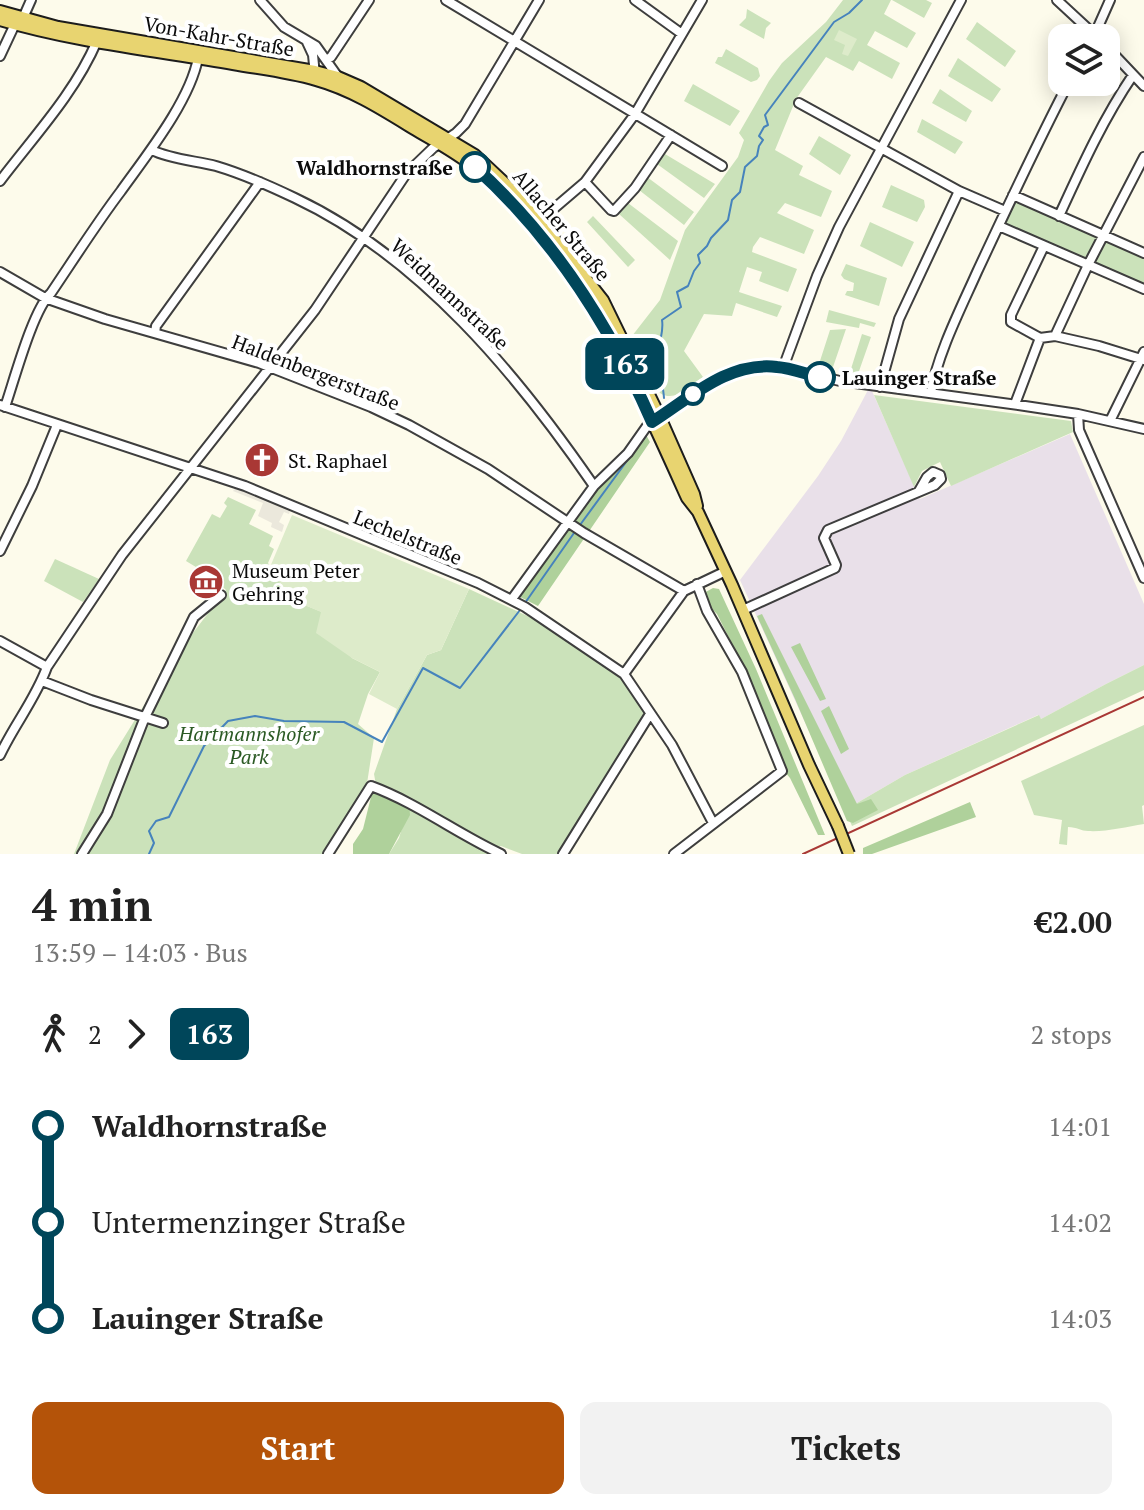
<!DOCTYPE html>
<html lang="en">
<head>
<meta charset="utf-8">
<style>
  body { margin:0; font-family:"PT Serif",serif; background:#f2f2f2; color:#222; height:100vh; display:flex; flex-direction:column; font-size:30px; white-space:nowrap }
  * { box-sizing:border-box; margin:0 }
  p { font-size:26px; color:#767676 }
  .icon { flex:none; width:44px; height:44px; fill:none; stroke:currentColor; stroke-width:2; stroke-linecap:round; stroke-linejoin:round }
  .map { position:relative; height:854px; overflow:hidden }
  .sheet { display:flex; flex-direction:column; background:#fff; flex:1 }
  .sheet>* { flex:none }
  .badge { padding:0 16px; border-radius:12px; font-size:28px; line-height:52px }
  .buttons { position:absolute; left:1048px; top:24px; display:grid; gap:16px }
  .buttons a { display:grid; place-items:center; width:72px; height:72px; border-radius:16px; background:#fff; box-shadow:0 4px 20px #0003; font-size:40px }
  .map>.badge { position:absolute; translate:-50% -50%; box-shadow:0 0 0 4px #fff }
  .legs { display:flex; align-items:center; gap:12px; height:88px; padding:0 32px; font-size:26px }
  .legs p { margin-inline-start:auto }
  .head { display:flex; align-items:center; justify-content:space-between; height:136px; padding:0 32px }
  h1 { font-size:44px; font-weight:700; line-height:60px }
  .action { display:flex; gap:16px; margin-top:auto; padding:16px 32px }
  .action a { flex:1; height:92px; border-radius:16px; background:#b45309; color:#fff; font-size:32px; font-weight:700; line-height:92px; text-align:center }
  .action a+a { background:#f2f2f2; color:#222 }
  ul { padding:0 32px; list-style:none }
  li { display:flex; align-items:center; gap:28px; height:96px; font-size:30px }
  li i { display:grid; place-items:center; width:12px; height:100%; margin:0 10px; background:currentColor }
  li i::after { content:''; width:20px; height:20px; margin:-10px; border:6px solid; border-radius:50%; background:#fff }
  li p { margin-inline-start:auto }
  li:first-child i { background:linear-gradient(#0000 50%,currentColor 0) }
  li:last-child i { background:linear-gradient(currentColor 50%,#0000 0) }
  .map>svg:first-child { display:block }
  .industrial { fill:#e9e0e9 }
  .green { fill:#cbe2ba }
  .forest { fill:#afd19b }
  .pitch { fill:#ddebca }
  .plaza { fill:#ebe8dc }
  .lines { fill:none; stroke-linecap:round; stroke-linejoin:round }
  .stream { stroke:#4683bc; stroke-width:2 }
  .minor-casing { stroke:#3e3e3e; stroke-width:12 }
  .major-casing { stroke:#1c1c1c; stroke-width:14 }
  .minor { stroke:#fff; stroke-width:8 }
  .major { stroke:#e8d470; stroke-width:10 }
  .rail { stroke:#a93835; stroke-width:2 }
  .major-bridge-casing { stroke:#1c1c1c; stroke-width:14; stroke-linecap:butt }
  .major-bridge { stroke:#e8d470; stroke-width:10 }
  .line-1-casing { stroke:#fff; stroke-width:18 }
  .line-1 { stroke:#00465a; stroke-width:12 }
  .stop-1-dot { fill:#fff; stroke:#00465a; stroke-width:4 }
  .labels { text-anchor:middle; dominant-baseline:central; stroke-width:8; stroke-linejoin:round; paint-order:stroke }
  .street-label { font-size:20px; fill:#0b0b0b; stroke:#fff }
  .stop-label { font-size:20px; font-weight:bold; fill:#0b0b0b; stroke:#fff; text-anchor:end }
  .poi-label { font-size:20px; fill:#0b0b0b; stroke:#fff; text-anchor:start }
  .park-label { font-size:20px; font-style:italic; fill:#2b5a24; stroke:#fff }
</style>
</head>
<body>
<div class="map">
<svg width="1144" height="854" viewBox="0 0 1144 854">
  <rect width="100%" height="100%" fill="#fdfbeb"/>
  <path class="industrial" d="M 868,390 L 872,391 L 920,499 L 1070,434 L 1144,604 L 1144,665 L 1106,684 L 1041,719 L 1038,715 L 905,775 L 845,810 L 740,580 L 818,476 L 841,441 Z"/>
  <path class="green" d="M 843,0 L 891,0 L 884,14 L 916,33 L 907,48 L 875,31 L 867,45 L 900,63 L 892,79 L 859,61 L 853,71 L 826,57 L 796,99 L 775,150 L 803,166 L 799,175 L 832,191 L 821,217 L 785,203 L 777,213 L 814,230 L 804,254 L 760,237 L 753,247 L 752,252 L 797,269 L 788,292 L 759,281 L 762,272 L 747,267 L 739,292 L 782,306 L 777,317 L 736,303 L 732,316 L 704,314 L 684,351 L 703,377 C 690,386 675,403 660,393 L 632,336 L 660,300 L 685,230 L 738,157 L 744,140 L 739,133 L 769,81 L 782,63 L 826,22 Z
    M 892,0 L 926,0 L 932,3 L 924,18 Z
    M 747,9 L 771,23 L 766,28 L 764,39 L 739,25 L 746,18 Z
    M 977,22 L 1016,51 L 1005,67 L 966,39 Z
    M 726,49 L 758,68 L 760,76 L 757,80 L 751,82 L 715,63 L 718,57 L 722,57 Z
    M 958,58 L 1001,89 L 992,102 L 948,76 Z
    M 693,84 L 740,111 L 730,126 L 684,101 Z
    M 940,89 L 972,111 L 966,122 L 932,103 Z
    M 922,119 L 963,142 L 955,154 L 917,132 Z
    M 819,136 L 851,155 L 840,175 L 809,154 Z
    M 665,154 L 715,184 L 704,198 L 657,164 Z
    M 647,177 L 694,212 L 684,225 L 639,190 Z
    M 891,185 L 924,200 L 925,207 L 917,222 L 882,207 Z
    M 1014,197 L 1144,255 L 1144,286 L 1001,225 Z
    M 628,203 L 678,241 L 670,260 L 619,214 Z
    M 593,216 L 635,260 L 628,267 L 587,222 Z
    M 870,222 L 914,242 L 902,267 L 860,246 Z
    M 846,264 L 887,278 L 879,306 L 845,295 L 847,291 L 853,291 L 854,283 L 844,279 L 841,275 Z
    M 829,310 L 876,323 L 874,327 L 860,323 L 859,328 L 826,322 Z
    M 846,329 L 833,367 L 819,364 L 830,330 Z
    M 862,334 L 871,337 L 858,374 L 850,372 Z
    M 874,395 L 1071,421 L 1073,432 L 951,486 L 940,462 L 922,471 L 914,487 Z
    M 228,497 L 256,510 L 249,524 L 273,536 L 269,546 L 274,549 L 268,563 L 290,599 L 322,612 L 352,658 L 380,672 L 368,694 L 358,724 L 374,738 L 366,790 L 325,854 L 74,854 L 110,760 L 172,660 L 226,590 L 214,578 L 186,561 L 212,514 L 220,518 L 227,506 L 224,503 Z
    M 55,559 L 99,579 L 83,602 L 44,581 Z
    M 469,589 L 534,619 L 625,680 L 646,715 L 560,854 L 522,854 L 501,846 L 496,848 L 376,785 L 374,774 L 397,709 L 427,655 L 441,650 Z
    M 1144,665 L 1144,690 L 852,826 L 845,810 L 905,775 L 1039,715 L 1041,719 L 1106,684 Z
    M 1144,725 L 1144,805 L 1142,806 L 1144,824 C 1126,827 1106,832 1088,831 C 1081,831 1077,827 1068,827 L 1067,845 L 1059,844 L 1062,820 L 1034,815 L 1021,781 Z
    M 409,805 L 493,854 L 389,854 L 399,838 Z"/>
  <path class="forest" d="M 645,433 L 650,442 L 538,606 L 518,596 L 595,487 Z
    M 713,588 L 719,589 L 756,669 L 825,835 L 818,835 L 790,778 L 784,771 L 743,666 L 717,614 L 708,605 L 702,594 Z
    M 762,614 L 857,804 L 871,799 L 878,810 L 853,823 L 847,821 L 795,699 L 757,616 Z
    M 800,643 L 826,699 L 820,701 L 791,647 Z
    M 829,706 L 849,749 L 841,754 L 821,711 Z
    M 372,793 L 388,795 L 409,805 L 410,815 L 389,854 L 353,854 L 353,844 L 363,829 Z
    M 970,802 L 976,817 L 872,854 L 863,854 L 863,848 Z"/>
  <path class="pitch" d="M 839,30 L 857,39 L 848,56 L 842,54 L 845,45 L 834,40 Z
    M 292,515 L 469,589 L 441,650 L 427,655 L 397,709 L 369,694 L 380,672 L 352,658 L 316,633 L 321,612 L 290,599 L 270,567 Z"/>
  <path class="plaza" d="M 238,485 L 291,508 L 289,514 L 284,512 L 279,522 L 284,525 L 282,532 L 271,527 L 272,523 L 258,516 L 263,503 L 233,491 Z"/>
  <g class="lines">
    <path class="stream" d="M 664,398 C 663,383 658,367 659,352 C 659,340 664,332 662,320 L 681,307 L 677,292 L 688,286 L 694,271 L 700,263 L 698,255 L 707,246 L 711,238 L 728,220 L 732,200 L 740,192 L 745,167 L 757,156 L 759,146 L 763,140 L 759,136 L 764,127 L 768,125 L 765,115 L 834,22 L 849,13 L 862,0
      M 640,443 L 646,436
      M 580,525 L 629,458
      M 525,603 L 574,533
      M 149,854 L 154,843 L 149,831 L 156,821 L 169,817 L 204,746 L 228,721 L 255,716 L 284,721 L 344,722 L 382,742 L 423,668 L 460,688 L 520,610"/>
    <defs>
      <path id="minor" d="M 260,0 L 284,27 L 316,46 L 338,77
        M 446,0 L 722,166
        M 635,0 L 682,34
        M 1057,0 L 1098,38
        M 23,18 L 31,0
        M 1094,36 L 1110,0
        M 307,42 L 313,55 L 315,75
        M 1106,46 L 1144,86
        M 0,56 L 15,24
        M 326,60 L 331,57 L 369,0
        M 799,103 L 959,191 L 1005,211
        M 152,150 C 169,159 197,161 216,166 C 243,174 270,186 295,198 C 420,257 517,374 594,486
        M 0,181 C 35,135 74,94 97,41
        M 585,182 L 611,210 L 614,211 L 635,188 L 671,135
        M 1013,195 L 1144,253
        M 1059,216 C 1081,168 1103,119 1133,75
        M 537,223 L 585,182 L 635,114 L 702,0
        M 999,226 L 1144,289
        M 1044,246 L 1011,315 L 1011,322 L 1040,338 L 1055,336 L 1099,346 L 1144,360
        M 0,272 L 45,298 L 105,319 L 259,363 L 371,407 L 409,425 L 488,469 L 584,533 L 684,591
        M 155,333 L 156,326 L 260,182
        M 1055,336 L 1088,265 L 1144,157
        M 783,368 L 817,276 L 839,227 L 961,0
        M 880,387 L 899,319 L 959,191
        M 931,393 C 937,355 961,308 977,272 C 1007,208 1036,145 1069,82
        M 1015,404 L 1040,338
        M 0,405 L 245,486 L 478,583 L 525,607 L 624,674 L 672,745 L 713,823
        M 5,407 C 14,381 33,309 51,293 C 74,259 96,224 121,191 C 146,156 190,101 198,58
        M 1078,414 L 1079,430 L 1144,578
        M 1110,421 L 1144,352
        M 0,551 L 32,486 L 57,425
        M 512,599 L 594,486 L 628,453 L 647,426 L 718,378 L 736,371 L 752,368 L 775,366 L 840,381 L 1025,406 L 1078,414 L 1144,429
        M 743,610 L 835,568 L 836,565 L 824,538 L 828,530 L 935,485 L 941,479 L 940,475 L 933,472 L 927,477 L 919,491
        M 0,641 L 47,667
        M 624,674 L 684,591 L 726,571
        M 42,681 L 91,700 L 163,723
        M 0,755 C 14,725 36,698 47,667 L 122,555 L 315,310 L 406,174 L 433,148 L 456,133 L 465,124 L 539,0
        M 82,854 L 107,814 L 145,717 L 194,617 L 221,595
        M 328,854 L 371,786 C 417,803 456,833 501,854
        M 563,854 L 650,714
        M 674,854 L 782,771 L 742,672 L 707,611 L 697,584"/>
      <path id="major" d="M 0,11 L 58,27 L 315,71 L 338,77 L 361,87 L 475,155 L 507,185 L 540,220 L 603,300 L 660,417 L 694,494 L 697,506
        M 0,20 C 73,42 157,51 233,64 C 261,69 289,72 316,80 C 352,90 383,110 414,129 C 434,141 457,153 475,168 C 579,254 633,378 687,498 L 698,512 L 732,585 L 809,765 L 838,826"/>
    </defs>
    <use href="#minor" class="minor-casing"/>
    <use href="#major" class="major-casing"/>
    <use href="#minor" class="minor"/>
    <use href="#major" class="major"/>
    <path class="rail" d="M 803,854 L 1144,697"/>
    <defs>
      <path id="major-bridge" d="M 838,826 L 849,854"/>
    </defs>
    <use href="#major-bridge" class="major-bridge-casing"/>
    <use href="#major-bridge" class="major-bridge"/>
  </g>
  <g class="lines">
    <defs>
      <path id="line-1" d="M 475,167 C 554,238 610,326 652,422 C 690,398 728,361 777,367 C 791,368 806,374 820,377"/>
    </defs>
    <use href="#line-1" class="line-1-casing"/>
    <use href="#line-1" class="line-1"/>
  </g>
  <defs>
    <symbol id="church-disc" viewBox="-11 -11 22 22"><circle r="9.5" fill="#a93835" stroke="#fff"/><path d="M-1.2-6h2.4v3.5h3.3v2.4h-3.3V6h-2.4V-.1h-3.3v-2.4h3.3Z" fill="#fff"/></symbol>
    <symbol id="museum-disc" viewBox="-11 -11 22 22"><circle r="9.5" fill="#a93835" stroke="#fff"/><path d="M0-6L6-3V-2H-6V-3ZM-5-1h2V3h-2ZM-1-1h2V3h-2ZM3-1h2V3H3ZM-6 4H6V6H-6Z" fill="#fff"/></symbol>
  </defs>
  <g fill-rule="evenodd">
    <use href="#church-disc" x="242" y="440" width="40" height="40"/>
    <use href="#museum-disc" x="186" y="562" width="40" height="40"/>
  </g>
  <g class="stop-1-dot">
    <circle cx="475" cy="167" r="14"/>
    <circle cx="820" cy="377" r="14"/>
    <circle cx="693" cy="394" r="10"/>
  </g>
  <g class="labels">
    <g class="street-label">
      <text transform="translate(219 36) rotate(10)">Von-Kahr-Straße</text>
      <text transform="translate(562 225) rotate(50)">Allacher Straße</text>
      <text transform="translate(450 294) rotate(43)">Weidmannstraße</text>
      <text transform="translate(316 372) rotate(21)">Haldenbergerstraße</text>
      <text transform="translate(408 537) rotate(22)">Lechelstraße</text>
    </g>
    <g class="stop-label">
      <text x="453" y="167">Waldhornstraße</text>
      <text x="842" y="377" text-anchor="start">Lauinger Straße</text>
    </g>
    <g class="poi-label">
      <text x="288" y="460">St. Raphael</text>
      <text x="232" y="570">Museum Peter<tspan x="232" dy="23">Gehring</tspan></text>
    </g>
    <g class="park-label">
      <text x="249" y="733">Hartmannshofer<tspan x="249" dy="23">Park</tspan></text>
    </g>
  </g>
</svg>
<div class="buttons">
<a><svg class="icon" aria-label="layers" viewBox="0 0 24 24"><path d="M12 4l9 5-9 5-9-5zM3 14l9 5 9-5"/></svg></a>
</div>
<b class="badge" style="left:625px;top:364px;background:#00465a;color:#fff">163</b>
</div>
<section class="sheet">
<div class="head"><div><h1>4 min</h1><p>13:59 – 14:03 · Bus</p></div><b>€2.00</b></div>
<div class="legs"><svg class="icon" aria-label="walk" viewBox="0 0 24 24"><circle cx="13" cy="4" r="2"/><path d="M13 8l-2 6 4 7M11 14l-3 7M7 12l3-4h3l4 4"/></svg>2<svg class="icon" aria-label="forward" viewBox="0 0 24 24"><path d="M9 5l7 7-7 7"/></svg><b class="badge" style="background:#00465a;color:#fff">163</b><p>2 stops</p></div>
<ul>
<li><i style="color:#00465a"></i><b>Waldhornstraße</b><p>14:01</p></li>
<li><i style="color:#00465a"></i><span>Untermenzinger Straße</span><p>14:02</p></li>
<li><i style="color:#00465a"></i><b>Lauinger Straße</b><p>14:03</p></li>
</ul>
<div class="action"><a>Start</a><a>Tickets</a></div>
</section>
</body>
</html>
